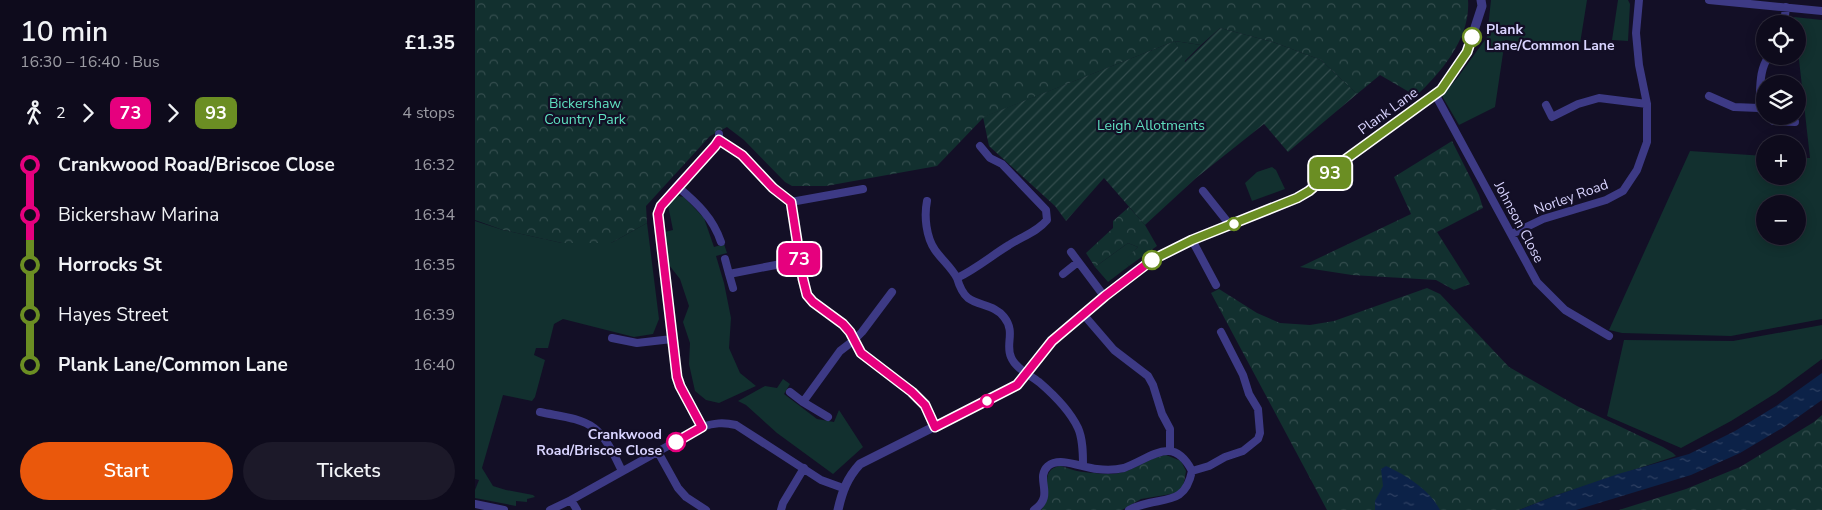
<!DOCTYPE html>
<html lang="en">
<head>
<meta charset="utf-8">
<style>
  body { margin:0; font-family:"Nunito Sans",sans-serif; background:#1c1929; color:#f1f3f6; height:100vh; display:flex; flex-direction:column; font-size:19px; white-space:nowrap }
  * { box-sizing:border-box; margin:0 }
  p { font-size:16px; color:#9b9ba3 }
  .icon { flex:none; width:28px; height:28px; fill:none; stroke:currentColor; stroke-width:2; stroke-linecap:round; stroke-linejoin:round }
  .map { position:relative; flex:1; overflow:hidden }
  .panel { display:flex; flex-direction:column; background:#0e0b1c; width:475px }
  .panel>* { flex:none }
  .badge { padding:0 10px; border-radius:8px; font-size:18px; line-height:32px }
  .controls { position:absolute; left:1281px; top:15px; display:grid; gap:10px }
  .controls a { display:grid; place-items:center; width:50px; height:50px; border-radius:50%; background:#0e0b1c; box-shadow:0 2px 12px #0003,0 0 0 1px #2e2b3b; font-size:25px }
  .map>.badge { position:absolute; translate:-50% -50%; box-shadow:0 0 0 2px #fff }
  .legs { display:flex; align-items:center; gap:8px; height:55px; padding:0 20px; font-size:16px }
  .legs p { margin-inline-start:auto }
  .overview { display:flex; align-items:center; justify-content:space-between; height:85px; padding:0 20px }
  h1 { font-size:28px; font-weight:600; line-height:38px }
  .action { display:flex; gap:10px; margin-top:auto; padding:10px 20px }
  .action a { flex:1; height:58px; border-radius:30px; background:#ea580c; color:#fff; font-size:20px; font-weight:600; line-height:58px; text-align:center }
  .action a+a { background:#1c1929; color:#f1f3f6 }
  ul { padding:0 20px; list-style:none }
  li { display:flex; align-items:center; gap:18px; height:50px; font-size:19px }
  li i { display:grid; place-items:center; width:8px; height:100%; margin:0 6px; background:currentColor }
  li i::after { content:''; width:12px; height:12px; margin:-6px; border:4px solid; border-radius:50%; background:#0e0b1c }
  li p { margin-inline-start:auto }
  li:first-child i { background:linear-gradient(#0000 50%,currentColor 0) }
  li:last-child i { background:linear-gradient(currentColor 50%,#0000 0) }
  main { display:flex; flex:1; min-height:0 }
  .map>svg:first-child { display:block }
  .grass { fill:#12302f; fill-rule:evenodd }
  .forest { fill:url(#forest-crowns) }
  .garden { fill:url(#garden-furrows) }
  .water { fill:url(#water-ripples) }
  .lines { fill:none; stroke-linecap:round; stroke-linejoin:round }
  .minor { stroke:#3d3a85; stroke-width:8 }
  .tertiary { stroke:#3d3a85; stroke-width:9 }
  .line-1-casing { stroke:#fff; stroke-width:11 }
  .line-2-casing { stroke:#fff; stroke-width:11 }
  .line-1 { stroke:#e6007e; stroke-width:8 }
  .line-2 { stroke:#6b8e23; stroke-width:8 }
  .stop-2-dot { fill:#fff; stroke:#6b8e23; stroke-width:2.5 }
  .stop-1-dot { fill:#fff; stroke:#e6007e; stroke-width:2.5 }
  .labels { text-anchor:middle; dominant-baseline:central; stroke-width:4.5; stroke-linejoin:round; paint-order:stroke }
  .stop-label { font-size:14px; font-weight:bold; fill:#d9d4ff; stroke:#130f26; text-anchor:start }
  .park-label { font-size:14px; fill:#5fe0c0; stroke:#130f26 }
  .street-label { font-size:14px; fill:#d9d4ff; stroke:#130f26 }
</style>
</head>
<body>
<main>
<section class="panel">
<div class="overview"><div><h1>10 min</h1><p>16:30 – 16:40 · Bus</p></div><b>£1.35</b></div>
<div class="legs"><svg class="icon" aria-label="walk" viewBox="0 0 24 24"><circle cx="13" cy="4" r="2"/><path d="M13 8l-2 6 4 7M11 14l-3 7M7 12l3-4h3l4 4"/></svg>2<svg class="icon" aria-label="forward" viewBox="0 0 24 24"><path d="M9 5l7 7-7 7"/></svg><b class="badge" style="background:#e6007e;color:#fff">73</b><svg class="icon" aria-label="forward" viewBox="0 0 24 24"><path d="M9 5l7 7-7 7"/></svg><b class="badge" style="background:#6b8e23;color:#fff">93</b><p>4 stops</p></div>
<ul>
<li><i style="color:#e6007e"></i><b>Crankwood Road/Briscoe Close</b><p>16:32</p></li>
<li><i style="color:#e6007e"></i><span>Bickershaw Marina</span><p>16:34</p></li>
<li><i style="color:#6b8e23"></i><b>Horrocks St</b><p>16:35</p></li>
<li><i style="color:#6b8e23"></i><span>Hayes Street</span><p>16:39</p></li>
<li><i style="color:#6b8e23"></i><b>Plank Lane/Common Lane</b><p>16:40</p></li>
</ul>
<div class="action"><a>Start</a><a>Tickets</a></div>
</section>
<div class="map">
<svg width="1347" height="510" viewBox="0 0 1347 510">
  <defs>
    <pattern id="forest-crowns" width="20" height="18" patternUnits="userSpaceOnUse" patternTransform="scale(1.25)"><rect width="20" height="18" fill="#12302f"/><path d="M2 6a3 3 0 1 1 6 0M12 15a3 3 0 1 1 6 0" fill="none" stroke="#344d4e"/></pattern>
    <pattern id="garden-furrows" width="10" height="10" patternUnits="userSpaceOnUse" patternTransform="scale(1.25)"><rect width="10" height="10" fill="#12302f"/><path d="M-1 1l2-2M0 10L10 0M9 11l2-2" fill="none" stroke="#344d4e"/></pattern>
    <pattern id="water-ripples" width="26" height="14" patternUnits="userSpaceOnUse" patternTransform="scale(1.25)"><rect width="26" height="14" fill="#0c2248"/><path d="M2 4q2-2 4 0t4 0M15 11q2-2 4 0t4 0" fill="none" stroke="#2f4163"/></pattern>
  </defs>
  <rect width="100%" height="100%" fill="#130f26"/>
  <path class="grass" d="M 1016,0 L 1112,0 L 1104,50 L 1030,40 L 1020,107 L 984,125 L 967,96 L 983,77 L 1012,37 Z
    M 1143,0 L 1153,0 L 1155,4 L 1153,41 L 1137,40 Z
    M 1319,17 L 1347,20 L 1347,319 L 1256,336 L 1147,333 L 1134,330 L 1215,151 L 1290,156 L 1290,176 L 1322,176 L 1323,158 L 1335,158 L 1323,51 L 1322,24 L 1319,24 ZM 1290,204 L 1322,204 L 1322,236 L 1290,236 Z
    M 700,41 L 726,45 L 709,62 Z
    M 797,167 L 801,170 L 810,189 L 777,201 L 770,183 L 782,172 Z
    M 203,196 L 209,197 L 229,218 L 239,247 L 249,244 L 252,253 L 241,256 L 249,283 L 256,318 L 254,348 L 265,373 L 281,386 L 244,403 L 231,400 L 220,391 L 214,364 L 215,343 L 208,322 L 214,306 L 205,279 L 194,265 L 190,232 L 198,230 L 193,205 Z
    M 0,221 L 28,230 L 87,243 L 136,243 L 172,223 L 184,319 L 178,334 L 159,337 L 88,319 L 79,324 L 73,348 L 61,348 L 59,355 L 70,360 L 60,397 L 57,401 L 28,395 L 7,468 L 18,486 L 31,490 L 58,495 L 60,497 L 52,499 L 52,502 L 41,501 L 41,506 L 0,498 L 0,490 L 4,480 L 0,479 Z
    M 653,243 L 663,247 L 649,261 L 654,266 L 633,282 L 620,267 Z
    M 1347,325 L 1347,359 L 1301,393 L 1256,421 L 1206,448 L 1132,416 L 1149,340 L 1258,341 Z
    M 308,379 L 315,384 L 309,394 L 342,419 L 359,422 L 364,410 L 388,447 L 358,474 L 302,433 L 271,405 L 263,401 L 290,386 L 302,388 Z"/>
  <path class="forest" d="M 0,0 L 993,0 C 996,37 967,72 941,96 L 905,75 L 882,94 L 846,60 L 798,42 L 745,28 L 726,45 L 700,41 L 509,117 L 462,166 L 351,186 L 317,186 L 310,182 L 269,140 L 252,127 L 235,136 L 171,206 L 172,223 L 136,243 L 87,243 L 28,230 L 0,220 Z
    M 977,141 L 1004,195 L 1008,208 L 962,232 L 995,284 L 979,290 L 961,280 L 877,275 L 825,267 L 936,214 L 919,177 Z
    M 654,207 L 670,225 L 682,246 L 654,266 L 648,261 L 663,247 L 653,243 L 620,267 L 611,253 L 638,228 L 638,221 Z
    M 952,288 L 965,294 L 1034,367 L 1102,406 L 1188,447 L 1198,453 L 1201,456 L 1082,495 L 1044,510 L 852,510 L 736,293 L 744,289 L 782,313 L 805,323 L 835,325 L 859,321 Z
    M 1347,415 L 1347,510 L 1144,510 L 1211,489 L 1265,467 L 1339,422 Z
    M 691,455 L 706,461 L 711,471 L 708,487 L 702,493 L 666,499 L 647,510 L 566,510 C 580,494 566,480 576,470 C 578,468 583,466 586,466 C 590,467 594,469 598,470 C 608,473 621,473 633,474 C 657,475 670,458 691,455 Z"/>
  <path class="garden" d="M 745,28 L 798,42 L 846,60 L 882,94 L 813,152 L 789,124 L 721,178 L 670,225 L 629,178 L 591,221 L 580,206 L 514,146 L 508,117 L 700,41 L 710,62 Z"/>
  <path class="water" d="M 1347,373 L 1347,400 L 1309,427 L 1265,453 L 1216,475 L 1101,510 L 1044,510 L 1082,495 L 1143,474 L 1214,454 L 1260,431 L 1301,406 Z
    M 911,466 C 931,475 955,490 965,510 L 900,510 L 900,501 L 908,486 L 906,469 Z"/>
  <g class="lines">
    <path class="minor" d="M 1234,0 L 1347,11
      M 1309,24 L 1311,7
      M 960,94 L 1062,282 L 1090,310 L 1134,336
      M 1234,96 L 1259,107 L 1284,108 L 1290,114
      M 1071,105 L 1077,117 L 1103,104 L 1124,98 L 1172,104
      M 1284,108 C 1286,90 1283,71 1294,56
      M 1293,116 L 1298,121 L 1320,122
      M 244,140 L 267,155 L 298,188 L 316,202 L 388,189
      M 505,146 L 515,158 L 527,164 L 571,210 L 572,220 C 562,232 548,236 534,245 C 516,256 501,269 482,278 C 484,285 487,293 493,298 C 504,306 520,305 529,317 C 541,332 530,344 536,357 C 540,368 555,375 564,382 C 578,394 595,411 603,428 C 608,439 608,454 608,466
      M 203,187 C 222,203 238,218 246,242
      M 728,191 L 755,225
      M 452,201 C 449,216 451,237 460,250 C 467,260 476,267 482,278
      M 316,202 L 328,279 L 332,295 L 338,302 L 368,324 L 375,333 L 386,353 L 437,391 L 450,405 L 460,427
      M 1037,234 L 1068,219 L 1131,200 L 1148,191 L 1162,170 L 1172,142 L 1172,104 L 1164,65 L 1161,33 L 1164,0
      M 717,240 L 741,285
      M 596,252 L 629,296
      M 250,259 L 254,274 L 306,264 L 325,263
      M 254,274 L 258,288
      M 588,274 L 603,262
      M 608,314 L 639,350 L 673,376 L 678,385 L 687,414 L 695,429 L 695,451
      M 137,338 L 162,343 L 197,339
      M 315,392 L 328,402
      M 65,412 C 82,416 104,417 119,428 C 132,438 140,457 147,471
      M 353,417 L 328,402 L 365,351 L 378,341 L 387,332 L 417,292
      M 227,427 L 205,385 L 202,377 L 183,214 C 190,193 225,163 240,146 L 244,140 L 244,134
      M 183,452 L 203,488 L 211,497 L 231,510
      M 717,471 L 734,466 L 750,457 L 768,451 L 783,439 L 785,433 L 783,409 L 774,394 L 768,375 L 746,332
      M 96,500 L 102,510
      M 0,504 L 29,510
      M 75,510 L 96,500 L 227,427 C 239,423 248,422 261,425 L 346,480 L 368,488
      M 306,510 L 308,503 L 329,468
      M 559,510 C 581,495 559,479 573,466 C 585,456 608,468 622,469 C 631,470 640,470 649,468 C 676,458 698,434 717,471 C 709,510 684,494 654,510"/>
    <path class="tertiary" d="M 363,510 C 367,492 372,478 385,464 L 542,385 L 577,341 L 659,272 L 677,260 L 717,240 L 826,196 L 871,159 L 960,94 L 966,89 L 992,52 L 1007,6 L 1006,0"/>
  </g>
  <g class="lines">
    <defs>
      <path id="line-1" d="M 201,442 L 227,427 L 205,386 L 202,377 L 183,214 L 186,206 L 240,146 L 244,140 L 267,155 L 298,188 L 316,202 L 328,279 L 332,295 L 338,302 L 368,324 L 375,332 L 386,353 L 437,392 L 450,405 L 460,427 L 542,385 L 577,341 L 630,296 L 677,260"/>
      <path id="line-2" d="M 677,260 L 717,240 L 822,198 L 834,191 L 871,159 L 966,90 L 992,52 L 997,37"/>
    </defs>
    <use href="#line-1" class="line-1-casing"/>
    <use href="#line-2" class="line-2-casing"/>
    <use href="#line-1" class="line-1"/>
    <use href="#line-2" class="line-2"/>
  </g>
  <g class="stop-2-dot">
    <circle cx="997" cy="37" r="9"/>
    <circle cx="759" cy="224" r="6"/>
    <circle cx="677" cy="260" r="9"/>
  </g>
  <g class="stop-1-dot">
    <circle cx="512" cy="401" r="6"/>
    <circle cx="201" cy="442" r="9"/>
  </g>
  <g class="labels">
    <g class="stop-label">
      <text x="1011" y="29">Plank<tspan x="1011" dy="16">Lane/Common Lane</tspan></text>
      <text x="187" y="434" text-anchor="end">Crankwood<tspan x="187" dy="16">Road/Briscoe Close</tspan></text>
    </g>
    <g class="park-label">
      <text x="110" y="103">Bickershaw<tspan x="110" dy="16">Country Park</tspan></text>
      <text x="676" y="125">Leigh Allotments</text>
    </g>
    <g class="street-label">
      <text transform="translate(913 111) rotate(-36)">Plank Lane</text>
      <text transform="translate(1096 197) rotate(-20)">Norley Road</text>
      <text transform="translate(1044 222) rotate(62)">Johnson Close</text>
    </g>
  </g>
</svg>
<div class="controls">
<a><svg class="icon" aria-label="locate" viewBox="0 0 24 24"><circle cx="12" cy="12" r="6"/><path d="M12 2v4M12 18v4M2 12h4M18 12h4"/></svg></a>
<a><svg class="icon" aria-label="layers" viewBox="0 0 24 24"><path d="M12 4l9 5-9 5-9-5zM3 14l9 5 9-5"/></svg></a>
<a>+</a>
<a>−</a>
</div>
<b class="badge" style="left:324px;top:259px;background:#e6007e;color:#fff">73</b>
<b class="badge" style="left:855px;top:173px;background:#6b8e23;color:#fff">93</b>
</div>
</main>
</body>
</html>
